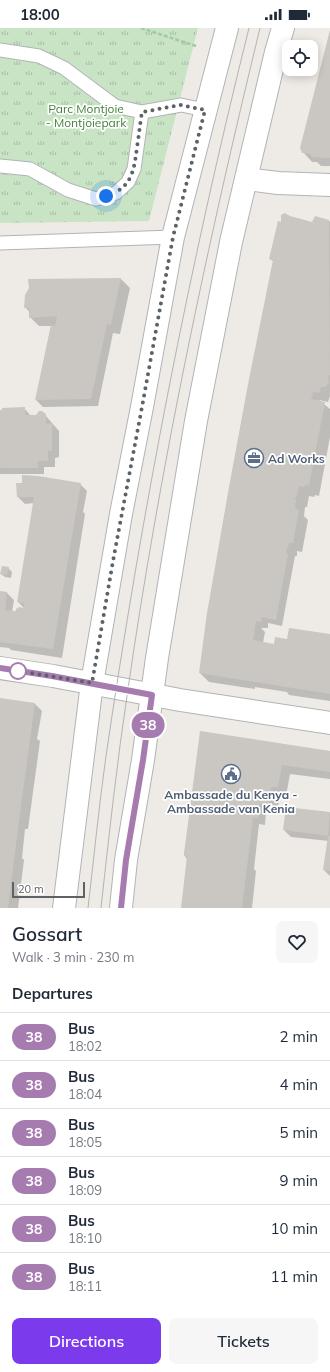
<!DOCTYPE html>
<html lang="en">
<head>
<meta charset="utf-8">
<style>
  body { margin:0; font-family:Mulish,sans-serif; background:#f6f6f7; color:#1f2937; height:100vh; display:flex; flex-direction:column; font-size:15px; white-space:nowrap }
  * { box-sizing:border-box; margin:0 }
  p { font-size:13px; color:#747a83 }
  .icon { flex:none; width:22px; height:22px; fill:none; stroke:currentColor; stroke-width:2; stroke-linecap:round; stroke-linejoin:round }
  .map { position:relative; height:880px; overflow:hidden }
  .sheet { display:flex; flex-direction:column; background:#fff; flex:1 }
  .sheet>* { flex:none }
  .badge { padding:0 8px; border-radius:13px; font-size:14px; line-height:26px }
  .fabs { position:absolute; left:282px; top:12px; display:grid; gap:8px }
  .fabs a { display:grid; place-items:center; width:36px; height:36px; border-radius:8px; background:#fff; box-shadow:0 2px 10px #0003; font-size:20px }
  .scale { position:absolute; left:12px; bottom:10px; width:73px; box-sizing:border-box; padding-left:4px; border:2px solid #5d6265; border-top:0; font-size:11px; line-height:14px; white-space:nowrap; color:#5d6265; -webkit-text-stroke:3px #fff; paint-order:stroke }
  .you { position:absolute; width:20px; height:20px; margin:-10px; border:3px solid #fff; border-radius:50%; background:#1a73e8; box-shadow:0 0 0 6px #1a73e833 }
  .map>.badge { position:absolute; translate:-50% -50%; box-shadow:0 0 0 2px #fff }
  h2 { padding:0 12px; font-size:15px; line-height:36px }
  .round { display:grid; place-items:center; flex:none; width:42px; height:42px; border-radius:8px; background:#f6f6f7 }
  .overview { display:flex; align-items:center; justify-content:space-between; height:68px; padding:0 12px }
  h1 { font-size:19px; font-weight:600; line-height:30px }
  .action { display:flex; gap:8px; margin-top:auto; padding:8px 12px }
  .action a { flex:1; height:46px; border-radius:8px; background:#7c3aed; color:#fff; font-size:16px; font-weight:600; line-height:46px; text-align:center }
  .action a+a { background:#f6f6f7; color:#1f2937 }
  ul { padding:0; list-style:none }
  li { display:flex; align-items:center; gap:12px; height:48px; padding:0 12px; border-top:1px solid #e0e1e3 }
  li div { flex:1 }
  li b { display:block; font-size:15px }
  li em { font-style:normal }
  li .badge { min-width:44px; font-weight:700; text-align:center }
  .status { display:flex; justify-content:space-between; align-items:center; height:28px; padding:0 20px; background:#fff; direction:ltr }
  .status svg { height:11px; fill:currentColor }
  .map>svg:first-child { display:block }
  .park { fill:url(#park-tufts) }
  .shadow { fill:#0003 }
  .building { fill:#cac6c2 }
  .lines { fill:none; stroke-linecap:round; stroke-linejoin:round }
  .service-casing { stroke:#b1b4b7; stroke-width:15 }
  .minor-casing { stroke:#b1b4b7; stroke-width:24 }
  .secondary-casing { stroke:#b0b4b7; stroke-width:24 }
  .path { stroke:#a0caa6; stroke-width:2.5; stroke-dasharray:4 2; stroke-linecap:butt }
  .service { stroke:#fff; stroke-width:13 }
  .minor { stroke:#fff; stroke-width:22 }
  .secondary { stroke:#fff; stroke-width:22 }
  .tram { stroke:#b2b3b3; stroke-width:1 }
  .line-casing { stroke:#fff; stroke-width:9 }
  .line { stroke:#a67cb0; stroke-width:6 }
  .walk { stroke:#5d6265; stroke-width:4; stroke-dasharray:0 7.2 }
  .stop-dot { fill:#fff; stroke:#a67cb0; stroke-width:2 }
  .labels { text-anchor:middle; dominant-baseline:central; stroke-width:3.5; stroke-linejoin:round; paint-order:stroke }
  .park-label { font-size:12px; fill:#427f3a; stroke:#fff }
  .service-label { font-size:12px; font-weight:bold; fill:#4e5e75; stroke:#fff; text-anchor:start }
</style>
</head>
<body>
<div class="status"><b>18:00</b><svg viewBox="0 0 49 12"><path d="M0 12V9h3v3zM5 12V6h3v6zM10 12V3h3v9zM15 12V0h3v12zM26 1h20v11H26zM47 4h2v5h-2z"/></svg></div>
<div class="map">
<svg width="330" height="880" viewBox="0 0 330 880">
  <defs>
    <pattern id="park-tufts" width="24" height="20" patternUnits="userSpaceOnUse"><rect width="24" height="20" fill="#c9e4c4"/><path d="M3 7l-1-3M5 7V3M7 7l1-3M15 17l-1-3M17 17v-4M19 17l1-3" fill="none" stroke="#a6bca3"/></pattern>
  </defs>
  <rect width="100%" height="100%" fill="#eeebe6"/>
  <path class="park" d="M 0,0 L 198,0 L 149,193 L 0,195 Z"/>
  <path class="shadow" d="M 330,4 L 330,138 L 321,138 L 317,134 L 312,134 L 303,124 L 301,120 Z
    M 289,189 L 312,195 L 329,193 L 330,194 L 330,368 L 328,374 L 319,372 L 330,381 L 330,409 L 319,468 L 315,467 L 314,469 L 309,468 L 307,479 L 305,479 L 304,488 L 308,492 L 302,524 L 297,523 L 297,528 L 295,528 L 282,598 L 268,595 L 268,600 L 261,600 L 265,604 L 263,615 L 275,617 L 288,612 L 330,607 L 330,673 L 289,667 L 287,664 L 255,659 L 255,661 L 209,654 L 200,645 L 274,234 L 270,231 L 282,195 Z
    M 121,251 L 130,260 L 120,306 L 113,305 L 98,378 L 43,379 L 36,372 L 51,298 L 39,298 L 30,289 L 30,285 L 26,280 L 26,267 L 30,261 L 29,252 Z
    M 24,380 L 31,388 L 45,387 L 59,403 L 59,429 L 55,430 L 55,439 L 44,439 L 44,446 L 0,446 L 0,383 Z
    M 80,456 L 87,463 L 83,484 L 85,486 L 62,630 L 11,622 L 9,620 L 0,619 L 0,564 L 7,565 L 14,572 L 12,584 L 25,581 L 18,574 L 34,475 L 25,476 L 18,469 Z
    M 8,540 L 12,544 L 11,550 L 5,549 L 1,546 Z
    M 0,671 L 35,676 L 42,683 L 37,711 L 40,713 L 28,801 L 25,801 L 22,830 L 24,832 L 18,880 L 0,880 Z
    M 201,704 L 330,724 L 330,751 L 290,746 L 286,768 L 280,767 L 277,786 L 266,784 L 265,797 L 259,796 L 254,841 L 256,843 L 252,880 L 182,880 L 188,832 L 184,827 Z
    M 287,780 L 330,785 L 330,848 L 324,842 L 329,813 L 291,809 L 284,802 Z"/>
  <path class="building" d="M 330,2 L 330,130 L 311,129 L 311,126 L 302,125 L 300,120 Z
    M 285,185 L 290,188 L 312,194 L 315,188 L 329,192 L 330,347 L 328,348 L 329,355 L 325,359 L 321,359 L 319,365 L 313,364 L 311,371 L 325,374 L 309,458 L 305,457 L 304,459 L 299,458 L 296,470 L 294,469 L 294,471 L 296,471 L 295,481 L 299,482 L 293,515 L 289,515 L 288,520 L 287,520 L 286,525 L 288,526 L 276,592 L 262,589 L 261,594 L 256,593 L 253,612 L 274,616 L 275,609 L 287,611 L 289,600 L 330,606 L 330,666 L 199,645 L 207,585 L 229,459 L 249,351 L 273,232 L 269,231 L 278,193 L 281,194 L 281,187 Z
    M 121,250 L 111,297 L 107,296 L 91,371 L 35,372 L 51,297 L 55,298 L 57,288 L 29,290 L 29,280 L 24,280 L 25,267 L 29,260 L 28,251 Z
    M 25,379 L 25,387 L 36,387 L 39,383 L 42,383 L 46,386 L 46,396 L 52,395 L 52,423 L 48,423 L 48,433 L 38,433 L 38,440 L 2,440 L 0,439 L 0,382 L 2,382 L 2,380 Z
    M 22,447 L 38,448 L 81,455 L 53,621 L 0,614 L 0,563 L 7,564 L 5,582 L 16,583 L 16,581 L 19,579 L 24,580 L 24,575 L 17,574 L 34,469 L 17,469 L 16,455 L 22,455 Z
    M 2,538 L 9,539 L 7,547 L 0,546 Z
    M 0,670 L 35,675 L 19,793 L 8,880 L 0,880 Z
    M 200,703 L 330,723 L 330,744 L 282,737 L 278,759 L 271,759 L 268,777 L 260,776 L 258,790 L 253,790 L 242,880 L 181,880 L 187,828 L 184,828 L 184,826 Z
    M 286,779 L 330,784 L 328,808 L 283,802 Z
    M 328,808 L 330,808 L 330,843 L 323,842 Z"/>
  <g class="lines">
    <defs>
      <path id="service" d="M 0,22 L 39,28 L 64,40 L 115,78 L 142,84 L 181,77 L 205,82
        M 0,138 L 30,141 L 68,162 L 96,171 L 116,165 L 128,154 L 134,141 L 142,84
        M 0,215 L 173,209"/>
      <path id="minor" d="M 246,151 L 278,155 L 330,157
        M 0,640 L 53,648 L 180,672 L 330,695"/>
      <path id="secondary" d="M 64,880 L 92,655 L 121,486 L 142,379 L 173,209 L 227,0
        M 121,880 L 126,832 L 143,732 L 157,630 L 196,393 L 231,214 L 276,24 L 283,0"/>
    </defs>
    <use href="#service" class="service-casing"/>
    <use href="#minor" class="minor-casing"/>
    <use href="#secondary" class="secondary-casing"/>
    <path class="path" d="M 141,0 L 196,18"/>
    <use href="#service" class="service"/>
    <use href="#minor" class="minor"/>
    <use href="#secondary" class="secondary"/>
    <path class="tram" d="M 88,880 C 94,829 99,778 106,728 C 142,483 189,240 249,0
      M 101,880 C 109,807 117,734 128,661 C 160,439 207,218 260,0"/>
  </g>
  <g class="lines">
    <defs>
      <path id="line" d="M 0,640 L 52,648 L 152,667 L 143,732 L 126,832 L 121,880"/>
    </defs>
    <use href="#line" class="line-casing"/>
    <use href="#line" class="line"/>
    <path class="walk" d="M 18,643 L 92,655 L 113,533 L 142,379 L 173,209 L 205,82 L 181,77 L 142,84 C 140,96 139,107 137,119 C 134,143 132,160 106,168"/>
  </g>
  <defs>
    <symbol id="office-ring" viewBox="-11 -11 22 22"><circle r="9.5" fill="#fff" stroke="#5c6f8a" stroke-width="1.5"/><path d="M-6-3h4V-5.5h4V-3h4V5H-6ZM-1-4.5V-3h2v-1.5ZM-6 0V1H6V0Z" fill="#5c6f8a"/></symbol>
    <symbol id="civic-ring" viewBox="-11 -11 22 22"><circle r="9.5" fill="#fff" stroke="#5c6f8a" stroke-width="1.5"/><path d="M-.6-6.5H3V-4.5H.6V-3L4-1V1h2V6H-6V1h2V-1L-.6-3ZM-1.2 2.5V6h2.4V2.5Z" fill="#5c6f8a"/></symbol>
  </defs>
  <g fill-rule="evenodd">
    <use href="#office-ring" x="243" y="419" width="22" height="22"/>
    <use href="#civic-ring" x="220" y="735" width="22" height="22"/>
  </g>
  <circle class="stop-dot" cx="18" cy="643" r="8"/>
  <g class="labels">
    <g class="park-label">
      <text x="86" y="80">Parc Montjoie<tspan x="86" dy="14">- Montjoiepark</tspan></text>
    </g>
    <g class="service-label">
      <text x="268" y="430">Ad Works</text>
      <text x="231" y="766" text-anchor="middle">Ambassade du Kenya -<tspan x="231" dy="14">Ambassade van Kenia</tspan></text>
    </g>
  </g>
</svg>
<div class="fabs">
<a><svg class="icon" aria-label="locate" viewBox="0 0 24 24"><circle cx="12" cy="12" r="6"/><path d="M12 2v4M12 18v4M2 12h4M18 12h4"/></svg></a>
</div>
<div class="scale">20 m</div>
<div class="you" style="left:106px;top:168px"></div>
<b class="badge" style="left:148px;top:697px;background:#a67cb0;color:#fff">38</b>
</div>
<section class="sheet">
<div class="overview"><div><h1>Gossart</h1><p>Walk · 3 min · 230 m</p></div><a class="round"><svg class="icon" aria-label="heart" viewBox="0 0 24 24"><path d="M12 20l-8-8c-3-5 5-10 8-4 3-6 11-1 8 4z"/></svg></a></div>
<h2>Departures</h2>
<ul>
<li><span class="badge" style="background:#a67cb0;color:#fff">38</span><div><b>Bus</b><p>18:02</p></div><em>2 min</em></li>
<li><span class="badge" style="background:#a67cb0;color:#fff">38</span><div><b>Bus</b><p>18:04</p></div><em>4 min</em></li>
<li><span class="badge" style="background:#a67cb0;color:#fff">38</span><div><b>Bus</b><p>18:05</p></div><em>5 min</em></li>
<li><span class="badge" style="background:#a67cb0;color:#fff">38</span><div><b>Bus</b><p>18:09</p></div><em>9 min</em></li>
<li><span class="badge" style="background:#a67cb0;color:#fff">38</span><div><b>Bus</b><p>18:10</p></div><em>10 min</em></li>
<li><span class="badge" style="background:#a67cb0;color:#fff">38</span><div><b>Bus</b><p>18:11</p></div><em>11 min</em></li>
</ul>
<div class="action"><a>Directions</a><a>Tickets</a></div>
</section>
</body>
</html>
